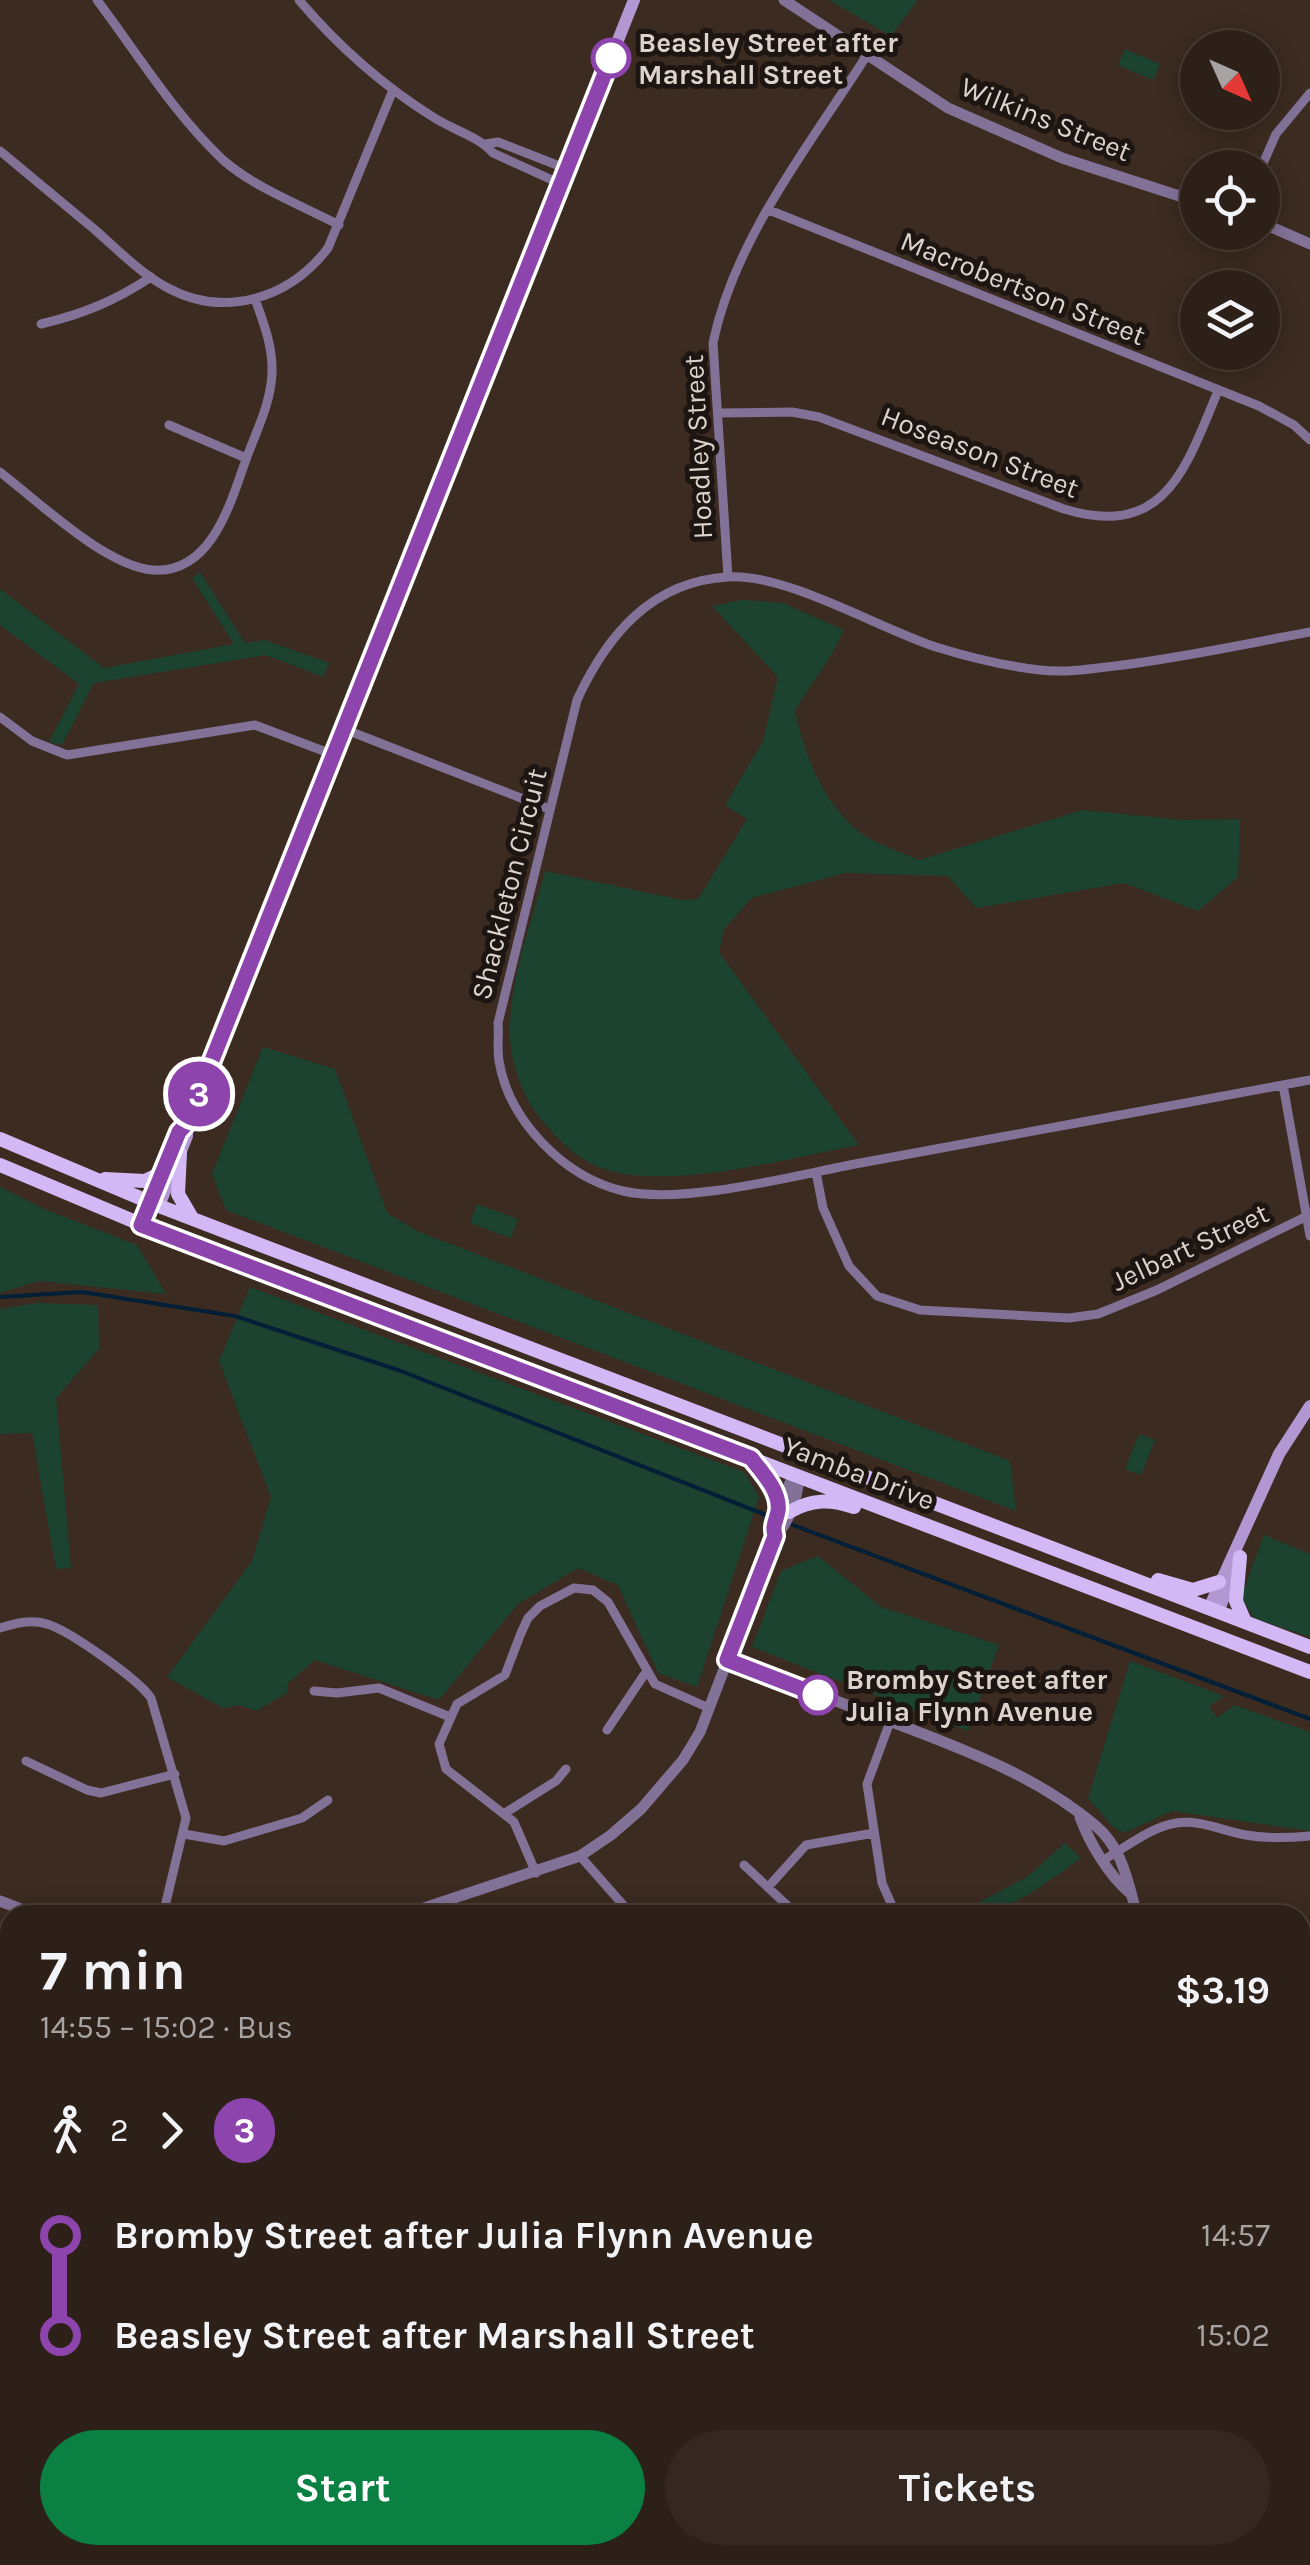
<!DOCTYPE html>
<html lang="en">
<head>
<meta charset="utf-8">
<style>
  body { margin:0; font-family:Karla,sans-serif; background:#342821; color:#f1f3f6; height:100vh; display:flex; flex-direction:column; font-size:38px; white-space:nowrap }
  * { box-sizing:border-box; margin:0 }
  p { font-size:32px; color:#a6a3a2 }
  .icon { flex:none; width:55px; height:55px; fill:none; stroke:currentColor; stroke-width:2; stroke-linecap:round; stroke-linejoin:round }
  .map { position:relative; flex:1; overflow:hidden }
  .side { position:absolute; left:0px; top:1905px; width:1310px; height:660px; display:flex; flex-direction:column; background:#2c2018; border-radius:30px 30px 0 0; box-shadow:0 5px 25px #0003,0 0 0 2px #483e37 }
  .side>* { flex:none }
  .badge { padding:0 20px; border-radius:32px; font-size:35px; line-height:65px }
  .needle { width:65px; rotate:135deg }
  .tools { position:absolute; left:1180px; top:30px; display:grid; gap:20px }
  .tools a { display:grid; place-items:center; width:100px; height:100px; border-radius:50%; background:#2c2018; box-shadow:0 5px 25px #0003,0 0 0 2px #483e37; font-size:50px }
  .map>.badge { position:absolute; translate:-50% -50%; box-shadow:0 0 0 5px #fff }
  .legs { display:flex; align-items:center; gap:15px; height:110px; padding:0 40px; font-size:32px }
  .legs p { margin-inline-start:auto }
  .overview { display:flex; align-items:center; justify-content:space-between; height:170px; padding:0 40px }
  h1 { font-size:55px; font-weight:700; line-height:75px }
  .cta { display:flex; gap:20px; margin-top:auto; padding:20px 40px }
  .cta a { flex:1; height:115px; border-radius:60px; background:#0b8043; color:#fff; font-size:40px; font-weight:700; line-height:115px; text-align:center }
  .cta a+a { background:#342821; color:#f1f3f6 }
  ul { padding:0 40px; list-style:none }
  li { display:flex; align-items:center; gap:35px; height:100px; font-size:38px }
  li i { display:grid; place-items:center; width:15px; height:100%; margin:0 12px; background:currentColor }
  li i::after { content:''; width:25px; height:25px; margin:-12px; border:8px solid; border-radius:50%; background:#2c2018 }
  li p { margin-inline-start:auto }
  li:first-child i { background:linear-gradient(#0000 50%,currentColor 0) }
  li:last-child i { background:linear-gradient(currentColor 50%,#0000 0) }
  .map>svg:first-child { display:block }
  .green { fill:#1b4330 }
  .lines { fill:none; stroke-linecap:round; stroke-linejoin:round }
  .stream { stroke:#012037; stroke-width:4 }
  .minor { stroke:#827298; stroke-width:9 }
  .tertiary { stroke:#827298; stroke-width:11 }
  .secondary { stroke:#b298d3; stroke-width:12 }
  .primary { stroke:#d3b8f6; stroke-width:14 }
  .line-1-casing { stroke:#fff; stroke-width:22 }
  .line-1 { stroke:#8e44ad; stroke-width:15 }
  .stop-1-dot { fill:#fff; stroke:#8e44ad; stroke-width:5 }
  .labels { text-anchor:middle; dominant-baseline:central; stroke-width:10; stroke-linejoin:round; paint-order:stroke }
  .stop-label { font-size:28px; font-weight:bold; fill:#ddd3cc; stroke:#1d1511; text-anchor:start }
  .street-label { font-size:28px; fill:#ddd3cc; stroke:#1d1511 }
</style>
</head>
<body>
<div class="map">
<svg width="1310" height="2565" viewBox="0 0 1310 2565">
  <rect width="100%" height="100%" fill="#3b2b20"/>
  <path class="green" d="M 829,0 L 918,0 L 891,36 Z
    M 1125,49 L 1160,64 L 1153,80 L 1118,65 Z
    M 200,572 L 245,643 L 265,640 L 329,663 L 323,677 L 266,655 L 94,683 L 62,745 L 49,742 L 79,684 L 0,625 L 0,589 L 104,668 L 234,644 L 192,578 Z
    M 742,600 L 783,603 L 844,630 C 831,660 811,683 795,711 C 805,756 823,804 861,833 C 877,845 901,852 919,860 L 1083,810 L 1182,820 L 1240,819 L 1238,877 L 1198,911 L 1124,883 L 976,908 L 948,876 L 845,873 L 752,898 L 724,929 L 719,952 L 859,1145 C 788,1158 672,1191 604,1169 C 580,1161 561,1143 545,1124 C 522,1098 509,1062 510,1027 C 511,975 532,921 545,871 L 682,900 L 698,899 L 747,819 L 725,805 L 763,741 L 778,677 L 712,606 Z
    M 263,1047 L 335,1069 L 387,1213 L 417,1231 L 1010,1461 L 1016,1511 L 226,1210 L 212,1174 Z
    M 0,1187 L 44,1209 L 137,1245 L 166,1294 L 39,1281 L 0,1293 Z
    M 477,1204 L 518,1219 L 511,1238 L 470,1223 Z
    M 250,1287 L 744,1472 L 759,1497 L 697,1687 L 658,1673 L 618,1585 L 578,1568 L 518,1604 L 439,1700 L 315,1660 L 287,1684 L 287,1693 L 256,1711 L 240,1705 L 223,1708 L 167,1677 L 252,1561 L 271,1497 L 219,1361 Z
    M 38,1303 L 98,1305 L 99,1349 L 56,1398 L 71,1568 L 56,1569 L 32,1433 L 0,1434 L 0,1309 Z
    M 1139,1434 L 1155,1440 L 1141,1475 L 1125,1469 Z
    M 1264,1535 L 1310,1554 L 1310,1637 L 1254,1618 L 1241,1597 Z
    M 818,1556 L 881,1607 L 999,1645 L 968,1731 L 752,1647 L 781,1571 Z
    M 1130,1661 L 1224,1696 L 1209,1706 L 1217,1718 L 1234,1705 L 1310,1732 L 1310,1831 L 1172,1811 L 1124,1833 L 1113,1827 L 1088,1798 Z
    M 1065,1843 L 1081,1858 C 1038,1888 1010,1915 955,1915 L 1027,1877 Z
    M 0,2181 L 10,2184 L 10,2555 L 595,2555 L 597,2565 L 0,2565 Z"/>
  <g class="lines">
    <path class="stream" d="M 0,1297 L 82,1292 L 235,1316 L 401,1371 L 771,1517
      M 790,1524 L 1310,1719"/>
    <path class="minor" d="M 97,0 C 137,53 174,114 223,160 C 255,188 301,205 339,225
      M 299,0 C 338,46 382,85 433,117 C 453,130 478,136 493,153 L 561,184
      M 485,144 L 498,142 L 567,169
      M 0,151 C 31,177 63,203 94,229 C 117,249 139,272 166,287 C 224,319 289,299 328,248 L 393,90
      M 1261,168 L 1276,134 L 1310,93
      M 769,210 L 1259,406 L 1294,425 L 1310,440
      M 41,324 C 83,314 115,301 151,277
      M 718,413 L 792,412 L 819,417 L 1064,509 C 1166,540 1186,467 1218,391
      M 169,425 L 246,458
      M 0,472 C 39,502 105,566 153,570 C 214,574 232,497 248,454 C 258,428 271,401 272,373 C 273,347 264,324 255,299
      M 728,577 L 713,343 C 735,237 810,145 867,55
      M 1310,632 C 1245,644 1181,658 1115,666 C 1091,669 1064,673 1040,670 C 1005,666 968,657 936,647 C 878,628 786,573 728,577 C 652,581 607,635 577,700 L 498,1023 C 499,1035 497,1048 499,1061 C 509,1121 564,1177 623,1191 C 682,1205 793,1176 855,1164 C 1007,1136 1158,1108 1310,1080
      M 0,717 L 32,741 L 67,755 L 255,725 L 334,755
      M 344,729 L 549,809
      M 1283,1085 L 1310,1236
      M 816,1172 L 823,1208 L 849,1266 L 877,1296 L 920,1310 L 1069,1318 L 1098,1314 L 1157,1290 L 1305,1217
      M 0,1628 C 16,1623 31,1619 47,1624 C 70,1631 138,1679 151,1698 L 186,1818 L 163,1915
      M 314,1691 L 337,1693 L 379,1688 L 450,1717
      M 890,1722 L 867,1784 L 882,1883 L 896,1915
      M 607,1730 L 646,1672
      M 26,1761 L 87,1790 L 101,1793 L 175,1774
      M 505,1813 L 556,1781 L 566,1769
      M 184,1834 L 224,1841 L 302,1818 L 328,1800
      M 580,1856 L 632,1915
      M 1105,1859 C 1126,1847 1151,1827 1176,1823 C 1199,1819 1223,1831 1246,1835 C 1268,1839 1288,1838 1310,1836
      M 744,1865 L 790,1908 L 807,1915
      M 536,1873 L 514,1822 L 446,1769 L 439,1744 L 457,1704 L 505,1675 L 521,1633 L 528,1618 L 540,1606 L 574,1588 L 593,1590 L 608,1602 L 655,1684 L 709,1708
      M 769,1886 L 806,1845 L 874,1833
      M 0,1987 L 10,2013
      M 954,2555 L 959,2565
      M 1103,2555 L 1107,2565
      M 855,2565 L 864,2555"/>
    <path class="tertiary" d="M 784,0 L 948,108 L 1062,158 L 1198,202
      M 1262,223 L 1310,244
      M 775,1536 L 773,1527 L 793,1475
      M 727,1660 C 785,1682 842,1703 900,1725 C 970,1752 1038,1777 1096,1826 C 1123,1849 1128,1883 1137,1915
      M 1080,1817 C 1090,1844 1109,1876 1131,1894
      M 0,1901 L 36,1915
      M 403,1915 L 580,1856 L 611,1835 L 641,1809 L 683,1760 L 700,1732 L 775,1536 C 789,1524 798,1495 799,1477
      M 1300,2535 L 1307,2552 L 1302,2565
      M 1266,2555 L 1271,2565"/>
    <path class="secondary" d="M 150,1203 L 179,1132 L 187,1123 L 634,0
      M 159,1206 L 187,1136 L 187,1123
      M 1209,1608 L 1279,1454 L 1310,1406
      M 1218,1612 L 1236,1568"/>
    <path class="primary" d="M 0,1139 L 159,1206 L 1310,1647
      M 180,1153 L 178,1194 L 192,1218
      M 0,1165 L 157,1231 L 1310,1672
      M 105,1179 L 145,1181 L 163,1172
      M 753,1462 L 778,1498 L 779,1508
      M 789,1512 C 812,1499 830,1499 854,1507
      M 1240,1557 L 1236,1601 L 1245,1622
      M 1158,1580 L 1193,1590 L 1219,1582"/>
  </g>
  <g class="lines">
    <defs>
      <path id="line-1" d="M 611,58 L 187,1123 L 179,1132 L 141,1225 L 751,1458 C 762,1472 781,1492 778,1511 C 776,1522 772,1525 775,1536 L 727,1660 L 818,1695"/>
    </defs>
    <use href="#line-1" class="line-1-casing"/>
    <use href="#line-1" class="line-1"/>
  </g>
  <g class="stop-1-dot">
    <circle cx="611" cy="58" r="18"/>
    <circle cx="818" cy="1695" r="18"/>
  </g>
  <g class="labels">
    <g class="stop-label">
      <text x="638" y="42">Beasley Street after<tspan x="638" dy="32">Marshall Street</tspan></text>
      <text x="846" y="1679">Bromby Street after<tspan x="846" dy="32">Julia Flynn Avenue</tspan></text>
    </g>
    <g class="street-label">
      <text transform="translate(1046 119) rotate(22)">Wilkins Street</text>
      <text transform="translate(1023 288) rotate(22)">Macrobertson Street</text>
      <text transform="translate(698 447) rotate(-93)">Hoadley Street</text>
      <text transform="translate(980 452) rotate(21)">Hoseason Street</text>
      <text transform="translate(509 884) rotate(-76)">Shackleton Circuit</text>
      <text transform="translate(1190 1247) rotate(-25)">Jelbart Street</text>
      <text transform="translate(859 1473) rotate(21)">Yamba Drive</text>
    </g>
  </g>
</svg>
<div class="tools">
<a><svg class="needle" viewBox="-14 -14 28 28"><path d="M0-13l5 13h-10z" fill="#e53935"/><path d="M0 13l5-13h-10z" fill="#a6a3a2"/></svg></a>
<a><svg class="icon" aria-label="locate" viewBox="0 0 24 24"><circle cx="12" cy="12" r="6"/><path d="M12 2v4M12 18v4M2 12h4M18 12h4"/></svg></a>
<a><svg class="icon" aria-label="layers" viewBox="0 0 24 24"><path d="M12 4l9 5-9 5-9-5zM3 14l9 5 9-5"/></svg></a>
</div>
<b class="badge" style="left:199px;top:1094px;background:#8e44ad;color:#fff">3</b>
<section class="side">
<div class="overview"><div><h1>7 min</h1><p>14:55 – 15:02 · Bus</p></div><b>$3.19</b></div>
<div class="legs"><svg class="icon" aria-label="walk" viewBox="0 0 24 24"><circle cx="13" cy="4" r="2"/><path d="M13 8l-2 6 4 7M11 14l-3 7M7 12l3-4h3l4 4"/></svg>2<svg class="icon" aria-label="forward" viewBox="0 0 24 24"><path d="M9 5l7 7-7 7"/></svg><b class="badge" style="background:#8e44ad;color:#fff">3</b></div>
<ul>
<li><i style="color:#8e44ad"></i><b>Bromby Street after Julia Flynn Avenue</b><p>14:57</p></li>
<li><i style="color:#8e44ad"></i><b>Beasley Street after Marshall Street</b><p>15:02</p></li>
</ul>
<div class="cta"><a>Start</a><a>Tickets</a></div>
</section>
</div>
</body>
</html>
